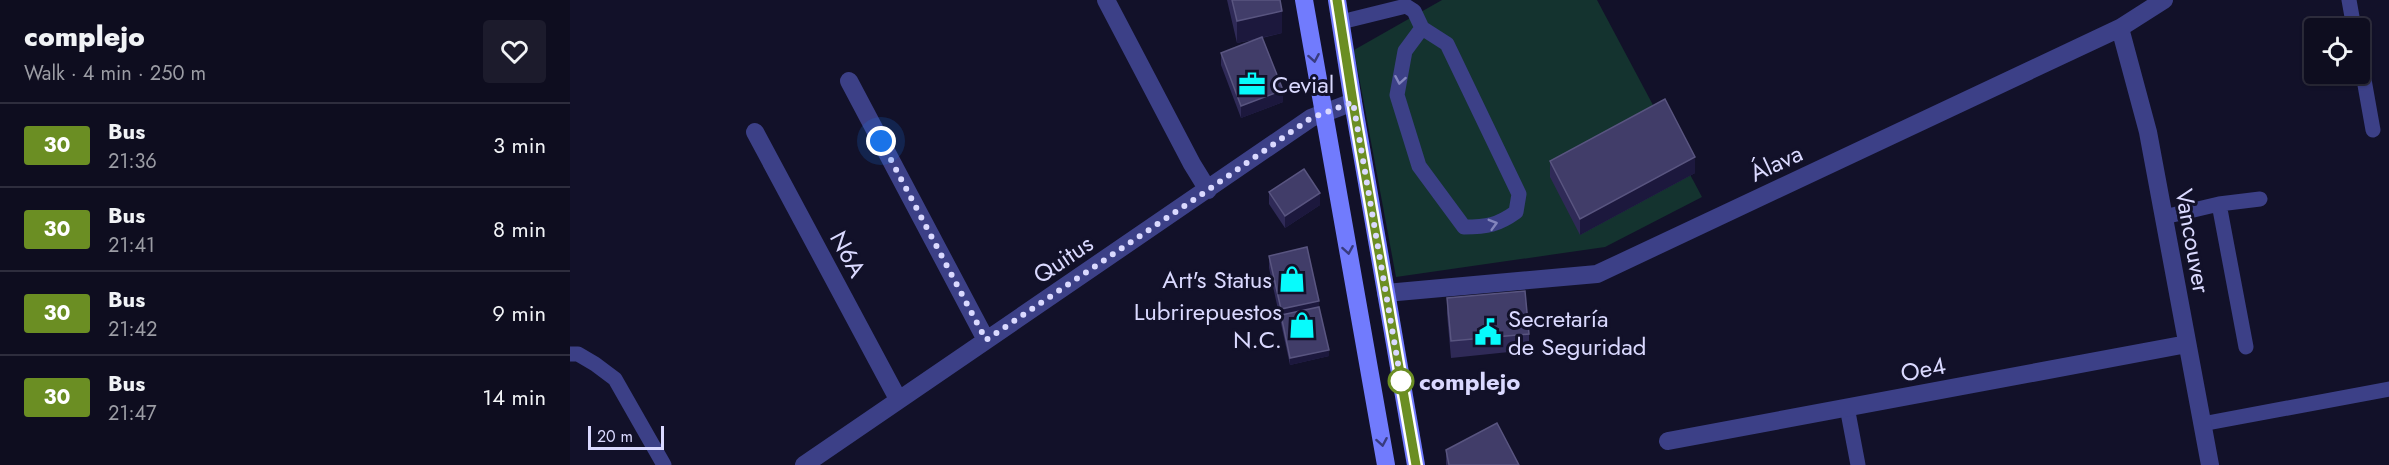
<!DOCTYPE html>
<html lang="en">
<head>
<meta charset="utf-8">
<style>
  body { margin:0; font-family:Jost,sans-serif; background:#1c1b2c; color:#f1f3f6; height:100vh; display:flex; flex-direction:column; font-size:22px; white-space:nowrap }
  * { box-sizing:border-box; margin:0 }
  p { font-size:20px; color:#9b9ca4 }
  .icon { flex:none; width:33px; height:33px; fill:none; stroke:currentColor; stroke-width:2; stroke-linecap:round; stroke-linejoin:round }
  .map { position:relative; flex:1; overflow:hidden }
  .drawer { display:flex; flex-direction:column; background:#0e0d1f; width:570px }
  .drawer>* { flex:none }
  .badge { padding:0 12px; border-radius:4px; font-size:21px; line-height:39px }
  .tools { position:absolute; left:1734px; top:18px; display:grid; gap:12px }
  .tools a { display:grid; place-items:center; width:66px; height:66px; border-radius:6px; background:#0e0d1f; box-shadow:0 2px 4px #0004,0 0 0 2px #2e2d3d; font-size:30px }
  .scale { position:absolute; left:18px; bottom:15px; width:76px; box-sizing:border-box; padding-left:6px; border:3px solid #dad9ff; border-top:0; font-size:16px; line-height:21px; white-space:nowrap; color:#dad9ff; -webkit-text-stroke:4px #121129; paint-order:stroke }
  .you { position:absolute; width:30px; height:30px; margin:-15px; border:4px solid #fff; border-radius:50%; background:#1a73e8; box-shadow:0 0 0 9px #1a73e833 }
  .map>.badge { position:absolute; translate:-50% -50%; box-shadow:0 0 0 3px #fff }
  .round { display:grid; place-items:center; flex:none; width:63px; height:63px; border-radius:6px; background:#1c1b2c }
  .head { display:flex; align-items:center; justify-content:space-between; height:102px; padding:0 24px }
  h1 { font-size:28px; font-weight:800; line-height:45px }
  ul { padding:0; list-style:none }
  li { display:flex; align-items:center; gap:18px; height:84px; padding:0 24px; border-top:2px solid #2e2d3d }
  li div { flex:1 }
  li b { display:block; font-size:22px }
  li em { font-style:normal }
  li .badge { min-width:66px; font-weight:700; text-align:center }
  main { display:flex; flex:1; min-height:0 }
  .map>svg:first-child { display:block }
  .pitch { fill:#14332f }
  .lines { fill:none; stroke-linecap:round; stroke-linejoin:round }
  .lane { stroke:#3c4087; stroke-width:15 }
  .street { stroke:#3c4087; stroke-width:18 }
  .secondary { stroke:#717bfd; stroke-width:18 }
  .wall { fill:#2f2a57 }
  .shaded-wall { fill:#1c183d }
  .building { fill:#413d69; stroke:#595580; stroke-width:1.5 }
  .oneway { stroke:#383b7e }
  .oneway2 { stroke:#8385bd }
  .line-casing { stroke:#fff; stroke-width:14 }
  .line { stroke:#6b8e23; stroke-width:9 }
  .walk { stroke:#dad9ff; stroke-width:6; stroke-dasharray:0 10.8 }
  .stop-dot { fill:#fff; stroke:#6b8e23; stroke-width:3 }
  .labels { text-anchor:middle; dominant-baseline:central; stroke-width:6; stroke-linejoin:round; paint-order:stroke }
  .poi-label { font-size:24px; fill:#dad9ff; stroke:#121129; text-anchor:start }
  .street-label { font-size:24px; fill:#dad9ff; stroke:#121129 }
  .stop-label { font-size:24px; font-weight:bold; fill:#dad9ff; stroke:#121129; text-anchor:start }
</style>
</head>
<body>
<main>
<section class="drawer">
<div class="head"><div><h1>complejo</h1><p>Walk · 4 min · 250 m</p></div><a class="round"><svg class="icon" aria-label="heart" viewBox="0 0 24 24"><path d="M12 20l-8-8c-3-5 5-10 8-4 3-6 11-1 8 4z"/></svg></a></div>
<ul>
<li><span class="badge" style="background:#6b8e23;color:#fff">30</span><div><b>Bus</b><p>21:36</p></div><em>3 min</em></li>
<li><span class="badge" style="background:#6b8e23;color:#fff">30</span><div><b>Bus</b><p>21:41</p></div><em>8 min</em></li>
<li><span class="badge" style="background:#6b8e23;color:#fff">30</span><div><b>Bus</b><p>21:42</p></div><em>9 min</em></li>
<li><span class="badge" style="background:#6b8e23;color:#fff">30</span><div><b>Bus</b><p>21:47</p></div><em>14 min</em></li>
</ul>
</section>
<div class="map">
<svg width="1819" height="465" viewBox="0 0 1819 465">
  <rect width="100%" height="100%" fill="#121129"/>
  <path class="pitch" d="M 872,0 L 1027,0 L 1132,197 L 1035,247 L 826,277 L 784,50 Z"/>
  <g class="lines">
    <path class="lane" d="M 1779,0 L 1784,28
      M 771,22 L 836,6 L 844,11 L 852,28 L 877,44 L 949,194 L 946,212 C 928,225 917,227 894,227 L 849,166 L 827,95 L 835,51 L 852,28
      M 1790,57 L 1803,130
      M 1649,204 L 1676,347
      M 1594,217 L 1649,204 L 1690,199
      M 0,354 L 8,354 L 25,364 L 45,379 L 94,465
      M 1277,407 L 1288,465
      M 1632,424 L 1819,389"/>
    <path class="street" d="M 536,0 L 622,164 L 638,190
      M 1550,28 L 1578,132 L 1640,465
      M 279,81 L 416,340
      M 185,132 L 328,399
      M 816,293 L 1027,274 L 1550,28 L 1594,0
      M 1098,441 L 1617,344
      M 234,465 L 741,118 L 783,102"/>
    <path class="secondary" d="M 734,0 L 816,465
      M 767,0 L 783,102 L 846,465"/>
  </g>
  <path class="wall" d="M 657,0 L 710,0 L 712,33 L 692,38 L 713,102 L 671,118 L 651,65 L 651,53 L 688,39 L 667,43 Z
    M 980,161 L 1125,173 L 1010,235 L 980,177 Z
    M 699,192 L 750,205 L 715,228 L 699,204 Z
    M 699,256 L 749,307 L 759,356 L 720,365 L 699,268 Z
    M 877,298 L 959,334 L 959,350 L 881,358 L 877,314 Z
    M 876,450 L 949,465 L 876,465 Z"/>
  <path class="shaded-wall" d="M 712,11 L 712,33 L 667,43 L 667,21 Z
    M 713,90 L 713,102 L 671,118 L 671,106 Z
    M 1125,157 L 1125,173 L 1010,235 L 1010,219 Z
    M 750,193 L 750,205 L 715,228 L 715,216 Z
    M 749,301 L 749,313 L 711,315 L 711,309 Z
    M 759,350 L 759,356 L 720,365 L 720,358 Z"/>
  <path class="building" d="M 662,0 L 710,0 L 712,11 L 667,21 Z
    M 692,37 L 713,90 L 671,106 L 651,53 Z
    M 1095,99 L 1125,157 L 1010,219 L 980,161 Z
    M 734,169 L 750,193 L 715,216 L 699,192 Z
    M 737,247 L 749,301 L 711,309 L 699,256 Z
    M 955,291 L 959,334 L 881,341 L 877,298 Z
    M 749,307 L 759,350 L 720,358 L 711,315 Z
    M 927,423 L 949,465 L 879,465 L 876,450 Z"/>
  <defs><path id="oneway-chevron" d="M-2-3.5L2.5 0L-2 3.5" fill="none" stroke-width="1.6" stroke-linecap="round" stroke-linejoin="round" transform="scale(1.5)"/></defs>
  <g class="oneway">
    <use href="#oneway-chevron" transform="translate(744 58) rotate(80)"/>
    <use href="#oneway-chevron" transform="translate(778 250) rotate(80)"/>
    <use href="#oneway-chevron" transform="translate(812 442) rotate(80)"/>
  </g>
  <g class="oneway2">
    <use href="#oneway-chevron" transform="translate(830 80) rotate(100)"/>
    <use href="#oneway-chevron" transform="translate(923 224) rotate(-16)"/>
  </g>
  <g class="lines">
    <defs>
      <path id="line" d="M 767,0 L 785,115 L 846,465"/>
    </defs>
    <use href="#line" class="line-casing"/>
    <use href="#line" class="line"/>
    <path class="walk" d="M 311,141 L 416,340 L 638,190 L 741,118 L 783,102 L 831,381"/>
  </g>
  <defs>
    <symbol id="office-bare" viewBox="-9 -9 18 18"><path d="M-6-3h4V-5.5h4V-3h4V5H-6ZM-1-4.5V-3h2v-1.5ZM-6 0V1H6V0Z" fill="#07fbfc" stroke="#121129" stroke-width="2.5" paint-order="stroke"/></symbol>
    <symbol id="shop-bare" viewBox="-9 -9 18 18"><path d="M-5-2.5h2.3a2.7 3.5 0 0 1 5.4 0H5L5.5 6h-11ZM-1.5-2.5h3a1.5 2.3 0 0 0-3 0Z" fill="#07fbfc" stroke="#121129" stroke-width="2.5" paint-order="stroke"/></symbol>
    <symbol id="civic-bare" viewBox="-9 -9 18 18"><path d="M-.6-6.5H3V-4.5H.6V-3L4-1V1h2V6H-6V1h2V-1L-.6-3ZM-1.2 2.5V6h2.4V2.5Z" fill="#07fbfc" stroke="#121129" stroke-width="2.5" paint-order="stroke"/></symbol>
  </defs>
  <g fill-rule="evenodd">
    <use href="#office-bare" x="663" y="65" width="38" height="38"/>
    <use href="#shop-bare" x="703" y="260" width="38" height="38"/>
    <use href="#shop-bare" x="713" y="306" width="38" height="38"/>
    <use href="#civic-bare" x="899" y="313" width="38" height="38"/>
  </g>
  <circle class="stop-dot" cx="831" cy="381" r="12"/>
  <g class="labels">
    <g class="poi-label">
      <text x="702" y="84">Cevial</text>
      <text x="702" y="279" text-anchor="end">Art's Status</text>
      <text x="712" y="311" text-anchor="end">Lubrirepuestos<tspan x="712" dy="28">N.C.</tspan></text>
      <text x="938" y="318">Secretaría<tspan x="938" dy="28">de Seguridad</tspan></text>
    </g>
    <g class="street-label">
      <text transform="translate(1206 163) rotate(-25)">Álava</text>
      <text transform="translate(1623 241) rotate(80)">Vancouver</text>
      <text transform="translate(278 254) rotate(62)">N6A</text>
      <text transform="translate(493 259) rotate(-34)">Quitus</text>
      <text transform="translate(1353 369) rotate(-11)">Oe4</text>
    </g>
    <g class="stop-label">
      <text x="849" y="381">complejo</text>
    </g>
  </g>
</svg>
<div class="tools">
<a><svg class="icon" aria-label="locate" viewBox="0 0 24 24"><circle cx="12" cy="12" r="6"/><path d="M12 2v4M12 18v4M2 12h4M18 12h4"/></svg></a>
</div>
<div class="scale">20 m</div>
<div class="you" style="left:311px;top:141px"></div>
</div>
</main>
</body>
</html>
